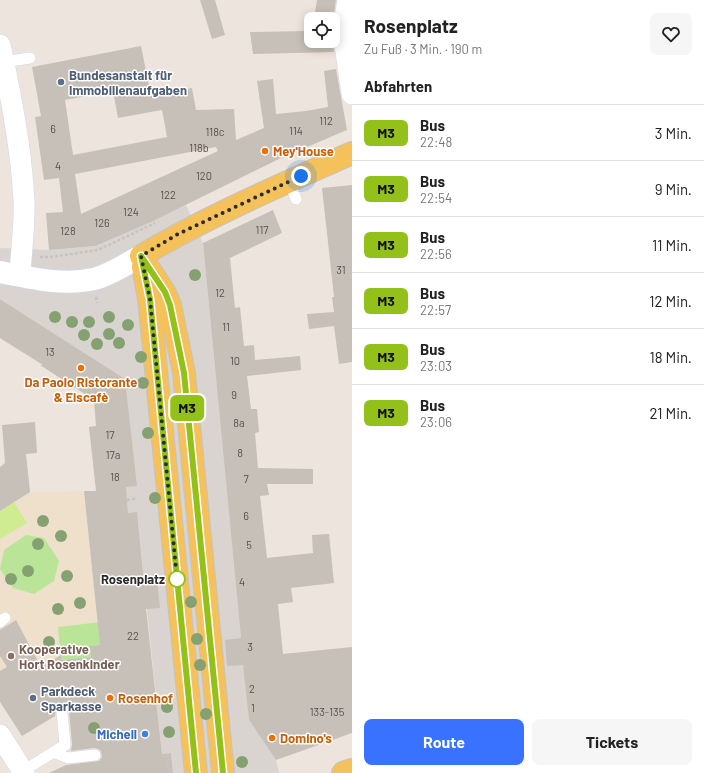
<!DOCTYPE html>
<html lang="de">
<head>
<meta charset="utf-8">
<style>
  body { margin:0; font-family:Barlow,sans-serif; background:#f6f6f6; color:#222; height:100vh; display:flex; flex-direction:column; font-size:15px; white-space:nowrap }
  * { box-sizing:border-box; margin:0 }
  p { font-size:13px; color:#767676 }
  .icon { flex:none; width:22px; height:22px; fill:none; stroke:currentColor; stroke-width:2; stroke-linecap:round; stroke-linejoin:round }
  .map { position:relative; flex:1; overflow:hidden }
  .drawer { display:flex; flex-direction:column; background:#fff; width:352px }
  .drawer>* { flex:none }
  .badge { padding:0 8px; border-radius:6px; font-size:14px; line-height:26px }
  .fabs { position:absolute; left:304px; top:12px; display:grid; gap:8px }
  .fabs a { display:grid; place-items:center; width:36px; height:36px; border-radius:8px; background:#fff; box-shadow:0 2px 10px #0003; font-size:20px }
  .you { position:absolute; width:20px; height:20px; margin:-10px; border:3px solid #fff; border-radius:50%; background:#1a73e8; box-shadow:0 0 0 6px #1a73e833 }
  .map>.badge { position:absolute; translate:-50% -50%; box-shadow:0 0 0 2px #fff }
  h2 { padding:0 12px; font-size:15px; line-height:36px }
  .round { display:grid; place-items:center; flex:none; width:42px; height:42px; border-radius:8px; background:#f6f6f6 }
  .head { display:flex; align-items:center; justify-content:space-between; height:68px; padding:0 12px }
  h1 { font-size:19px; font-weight:700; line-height:30px }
  .primary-button { display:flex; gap:8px; margin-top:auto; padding:8px 12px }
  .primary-button a { flex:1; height:46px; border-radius:8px; background:#3972fe; color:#fff; font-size:16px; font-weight:700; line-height:46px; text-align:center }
  .primary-button a+a { background:#f6f6f6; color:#222 }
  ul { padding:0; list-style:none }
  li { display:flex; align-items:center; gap:12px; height:56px; padding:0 12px; border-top:1px solid #e0e0e0 }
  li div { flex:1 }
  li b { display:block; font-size:15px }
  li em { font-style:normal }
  li .badge { min-width:44px; font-weight:700; text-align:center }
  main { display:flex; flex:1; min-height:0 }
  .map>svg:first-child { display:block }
  .education { fill:#efe0cc }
  .green { fill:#bae598 }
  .pitch { fill:#d0ec93 }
  .plaza { fill:#d9d4d0 }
  .building { fill:#c6c0b8; fill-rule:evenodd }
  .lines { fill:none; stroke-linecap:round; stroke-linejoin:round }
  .service-casing { stroke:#d2d7e4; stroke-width:12 }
  .minor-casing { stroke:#d2d7e4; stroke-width:22 }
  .tertiary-casing { stroke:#d2d7e4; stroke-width:24 }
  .primary-casing { stroke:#c4c4c4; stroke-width:24 }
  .path { stroke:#c4c4c4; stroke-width:2.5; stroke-dasharray:3 2; stroke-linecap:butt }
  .service { stroke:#fff; stroke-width:11 }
  .minor { stroke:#fff; stroke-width:21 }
  .tertiary { stroke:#fff; stroke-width:22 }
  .primary { stroke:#f4c15b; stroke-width:22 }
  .tree { fill:#86a171 }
  .line-casing { stroke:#fff; stroke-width:9 }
  .line { stroke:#94c119; stroke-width:6 }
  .walk { stroke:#2b2b2b; stroke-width:4; stroke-dasharray:0 7.2 }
  .service-dot { fill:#5c6f8a; stroke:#fff; stroke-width:1.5 }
  .food-dot { fill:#e8710a; stroke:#fff; stroke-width:1.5 }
  .stop-dot { fill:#fff; stroke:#94c119; stroke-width:2 }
  .education-dot { fill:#8d6e63; stroke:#fff; stroke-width:1.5 }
  .shop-dot { fill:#3f7fe0; stroke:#fff; stroke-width:1.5 }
  .labels { text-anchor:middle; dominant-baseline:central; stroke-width:3; stroke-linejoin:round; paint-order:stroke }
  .number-label { font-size:11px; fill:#52504e }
  .service-label { font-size:13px; font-weight:bold; fill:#4e5e75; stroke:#fff; text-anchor:start }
  .food-label { font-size:13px; font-weight:bold; fill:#c56008; stroke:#fff; text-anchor:start }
  .stop-label { font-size:13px; font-weight:bold; fill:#2b2b2b; stroke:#fff; text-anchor:end }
  .education-label { font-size:13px; font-weight:bold; fill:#785e54; stroke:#fff; text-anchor:start }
  .shop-label { font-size:13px; font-weight:bold; fill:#366cbe; stroke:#fff; text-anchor:end }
</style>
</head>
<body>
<main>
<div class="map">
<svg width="352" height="773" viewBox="0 0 352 773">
  <rect width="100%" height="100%" fill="#ede4dd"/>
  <path class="education" d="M 126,487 L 137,512 L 147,623 L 117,620 L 59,627 L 61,655 L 0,694 L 0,511 L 30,492 L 96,491 Z"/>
  <path class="green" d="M 26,535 L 44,538 L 59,561 L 54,581 L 34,594 L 13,588 L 0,569 L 4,550 Z
    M 117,620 L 118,644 L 90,646 L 91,657 L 61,660 L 58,627 Z"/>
  <path class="pitch" d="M 14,502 L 27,523 L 0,539 L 0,511 Z"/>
  <path class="plaza" d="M 186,205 L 203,243 L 249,720 L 276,760 L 279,773 L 173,773 L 171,753 L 162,754 L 137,513 L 128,513 L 126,487 L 129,422 L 125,379 L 0,299 L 0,248 L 49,250 L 97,246 Z"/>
  <path class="building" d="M 200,0 L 215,0 L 225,35 L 212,39 Z
    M 317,0 L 336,0 L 333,19 L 314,19 Z
    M 307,31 L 311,31 L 311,41 L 332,41 L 334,52 L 253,54 L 250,32 Z
    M 141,46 L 151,96 L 192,88 L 196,110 L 234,109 L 236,140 L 264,128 L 257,81 L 273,79 L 276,114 L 306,111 L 328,107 L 324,71 L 336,69 L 347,130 L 279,159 L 153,221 L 96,246 L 49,250 L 46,213 L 63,212 L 59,178 L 44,180 L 35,117 L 41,116 L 32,67 ZM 113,91 L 118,118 L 162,110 L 167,137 L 73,155 L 65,100 ZM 216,147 L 218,151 L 81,214 L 75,174 Z
    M 352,185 L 352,362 L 339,364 L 334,326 L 309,329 L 307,314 L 334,312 L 332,297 L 334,297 L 322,188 Z
    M 273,210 L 282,233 L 230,258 L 235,308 L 240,307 L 244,346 L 254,345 L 255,360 L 300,356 L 301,370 L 247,376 L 251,409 L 257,409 L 259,432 L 255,433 L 258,468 L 313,469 L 313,484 L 267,484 L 269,495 L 260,496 L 267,558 L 313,553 L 312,535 L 329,534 L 334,583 L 291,588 L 293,602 L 278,604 L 283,654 L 352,647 L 352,733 L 276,760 L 249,720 L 243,665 L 227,666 L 225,640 L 241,638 L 203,243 Z
    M 0,299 L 125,379 L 137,486 L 126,487 L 128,513 L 137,512 L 144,582 L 157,580 L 160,608 L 146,609 L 147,617 L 162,754 L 171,753 L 173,773 L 49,773 L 66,765 L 99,761 L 102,757 L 101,751 L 98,749 L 94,748 L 71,751 L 72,744 L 69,711 L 65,706 L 58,706 L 56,709 L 55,716 L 22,736 L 0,702 L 0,671 L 7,667 L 0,656 L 0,630 L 16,620 L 41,667 L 61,655 L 61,660 L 91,657 L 90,646 L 100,645 L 84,491 L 96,491 L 89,427 L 96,426 L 94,400 L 40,365 L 43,365 L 0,338 Z
    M 35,422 L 37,453 L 26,454 L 30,492 L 0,511 L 0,467 L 5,463 L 2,425 Z"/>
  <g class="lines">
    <defs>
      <path id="service" d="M 4,62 L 30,58
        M 289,181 L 296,199
        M 0,622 L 5,618
        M 53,752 L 68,758 L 95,755
        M 23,771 L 65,745 L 62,712"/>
      <path id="minor" d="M 348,0 L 343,31 L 352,94
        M 0,45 C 11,96 21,147 24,200 C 25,225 21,251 20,276
        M 0,735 L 24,773"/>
      <path id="tertiary" d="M 0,272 C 31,278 63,286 94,279 C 110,275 126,264 141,256"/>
      <path id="primary" d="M 141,256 L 165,293 L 170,305 L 184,373 L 223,773
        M 141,256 C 208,216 281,185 352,153
        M 143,267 L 149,299 L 196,773
        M 343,773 L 352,770"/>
    </defs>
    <use href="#service" class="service-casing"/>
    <use href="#minor" class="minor-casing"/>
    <use href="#tertiary" class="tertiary-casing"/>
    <use href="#primary" class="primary-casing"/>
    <path class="path" d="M 40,257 L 50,257 L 98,250 L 155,223
      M 96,297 L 97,303
      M 127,500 L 135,499
      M 167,754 L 169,773"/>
    <use href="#service" class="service"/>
    <use href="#minor" class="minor"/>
    <use href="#tertiary" class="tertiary"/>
    <use href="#primary" class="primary"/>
  </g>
  <g class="tree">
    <circle cx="195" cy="275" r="6"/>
    <circle cx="55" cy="317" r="6"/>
    <circle cx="109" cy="317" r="6"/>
    <circle cx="72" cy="322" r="6"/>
    <circle cx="89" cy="322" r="6"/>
    <circle cx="128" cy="325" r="6"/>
    <circle cx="109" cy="334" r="6"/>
    <circle cx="84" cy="335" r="6"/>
    <circle cx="119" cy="343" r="6"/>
    <circle cx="97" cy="344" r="6"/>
    <circle cx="141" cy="357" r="6"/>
    <circle cx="143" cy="383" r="6"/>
    <circle cx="148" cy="433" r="6"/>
    <circle cx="155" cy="498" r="6"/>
    <circle cx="43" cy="521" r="6"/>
    <circle cx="61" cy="536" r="6"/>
    <circle cx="38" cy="544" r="6"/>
    <circle cx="28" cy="571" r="6"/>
    <circle cx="67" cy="576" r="6"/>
    <circle cx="11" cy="579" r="6"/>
    <circle cx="191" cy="602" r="6"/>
    <circle cx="80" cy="603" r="6"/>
    <circle cx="58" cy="609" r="6"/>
    <circle cx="197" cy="639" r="6"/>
    <circle cx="49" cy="642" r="6"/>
    <circle cx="200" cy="665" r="6"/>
    <circle cx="167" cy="707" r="6"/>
    <circle cx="206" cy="714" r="6"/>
    <circle cx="94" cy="728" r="6"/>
    <circle cx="169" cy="732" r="6"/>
    <circle cx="242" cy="762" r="6"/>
  </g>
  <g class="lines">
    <defs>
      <path id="line" d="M 196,773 L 150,299 L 141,256 L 165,292 L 170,305 L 184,373 L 223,773"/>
    </defs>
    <use href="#line" class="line-casing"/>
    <use href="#line" class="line"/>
    <path class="walk" d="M 177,579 L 150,299 L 141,256 L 178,234 L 301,176"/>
  </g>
  <g class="service-dot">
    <circle cx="61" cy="82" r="4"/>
    <circle cx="33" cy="698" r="4"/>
  </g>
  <g class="food-dot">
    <circle cx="265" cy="151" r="4"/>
    <circle cx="81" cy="368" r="4"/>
    <circle cx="110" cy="698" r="4"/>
    <circle cx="272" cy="738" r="4"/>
  </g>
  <circle class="stop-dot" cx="177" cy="579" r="8"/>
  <circle class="education-dot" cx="11" cy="656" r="4"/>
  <circle class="shop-dot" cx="145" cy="734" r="4"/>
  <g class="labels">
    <g class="number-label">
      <text x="326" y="120">112</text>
      <text x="53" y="128">6</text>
      <text x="296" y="130">114</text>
      <text x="215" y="131">118c</text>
      <text x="199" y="147">118b</text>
      <text x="58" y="165">4</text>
      <text x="204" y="175">120</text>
      <text x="168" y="194">122</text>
      <text x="131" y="211">124</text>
      <text x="102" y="222">126</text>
      <text x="262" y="229">117</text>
      <text x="68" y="230">128</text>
      <text x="341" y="269">31</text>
      <text x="220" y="292">12</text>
      <text x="226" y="326">11</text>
      <text x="50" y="351">13</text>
      <text x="235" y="360">10</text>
      <text x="234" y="394">9</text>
      <text x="239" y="422">8a</text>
      <text x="110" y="434">17</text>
      <text x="240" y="452">8</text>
      <text x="113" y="454">17a</text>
      <text x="115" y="476">18</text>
      <text x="246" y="478">7</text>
      <text x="246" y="515">6</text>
      <text x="249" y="544">5</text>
      <text x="242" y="581">4</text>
      <text x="133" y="635">22</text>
      <text x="250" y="646">3</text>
      <text x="252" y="688">2</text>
      <text x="253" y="707">1</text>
      <text x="327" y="711">133-135</text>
    </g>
    <g class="service-label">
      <text x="69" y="75">Bundesanstalt für<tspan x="69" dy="15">Immobilienaufgaben</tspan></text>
      <text x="41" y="691">Parkdeck<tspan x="41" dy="15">Sparkasse</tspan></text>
    </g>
    <g class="food-label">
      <text x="273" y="151">Mey'House</text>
      <text x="81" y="382" text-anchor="middle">Da Paolo Ristorante<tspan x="81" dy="15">&amp; Eiscafè</tspan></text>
      <text x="118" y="698">Rosenhof</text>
      <text x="280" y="738">Domino's</text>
    </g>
    <g class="stop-label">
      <text x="165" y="579">Rosenplatz</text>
    </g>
    <g class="education-label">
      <text x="19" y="649">Kooperative<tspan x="19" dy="15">Hort Rosenkinder</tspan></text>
    </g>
    <g class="shop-label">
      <text x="137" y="734">Michell</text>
    </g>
  </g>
</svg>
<div class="fabs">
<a><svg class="icon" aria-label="locate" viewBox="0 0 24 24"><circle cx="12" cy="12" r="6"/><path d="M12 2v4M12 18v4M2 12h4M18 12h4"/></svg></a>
</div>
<div class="you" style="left:301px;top:176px"></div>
<b class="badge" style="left:187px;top:408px;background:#94c119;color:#111">M3</b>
</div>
<section class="drawer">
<div class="head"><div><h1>Rosenplatz</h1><p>Zu Fuß · 3 Min. · 190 m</p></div><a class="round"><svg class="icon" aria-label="heart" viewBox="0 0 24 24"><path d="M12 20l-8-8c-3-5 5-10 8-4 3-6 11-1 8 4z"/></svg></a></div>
<h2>Abfahrten</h2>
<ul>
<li><span class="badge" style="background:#94c119;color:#111">M3</span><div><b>Bus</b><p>22:48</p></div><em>3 Min.</em></li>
<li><span class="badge" style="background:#94c119;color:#111">M3</span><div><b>Bus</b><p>22:54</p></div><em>9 Min.</em></li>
<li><span class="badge" style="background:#94c119;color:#111">M3</span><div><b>Bus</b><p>22:56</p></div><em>11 Min.</em></li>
<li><span class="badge" style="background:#94c119;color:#111">M3</span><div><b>Bus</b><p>22:57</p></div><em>12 Min.</em></li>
<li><span class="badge" style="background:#94c119;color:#111">M3</span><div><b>Bus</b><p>23:03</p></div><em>18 Min.</em></li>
<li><span class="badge" style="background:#94c119;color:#111">M3</span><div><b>Bus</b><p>23:06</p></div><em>21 Min.</em></li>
</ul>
<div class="primary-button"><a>Route</a><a>Tickets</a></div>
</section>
</main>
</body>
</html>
